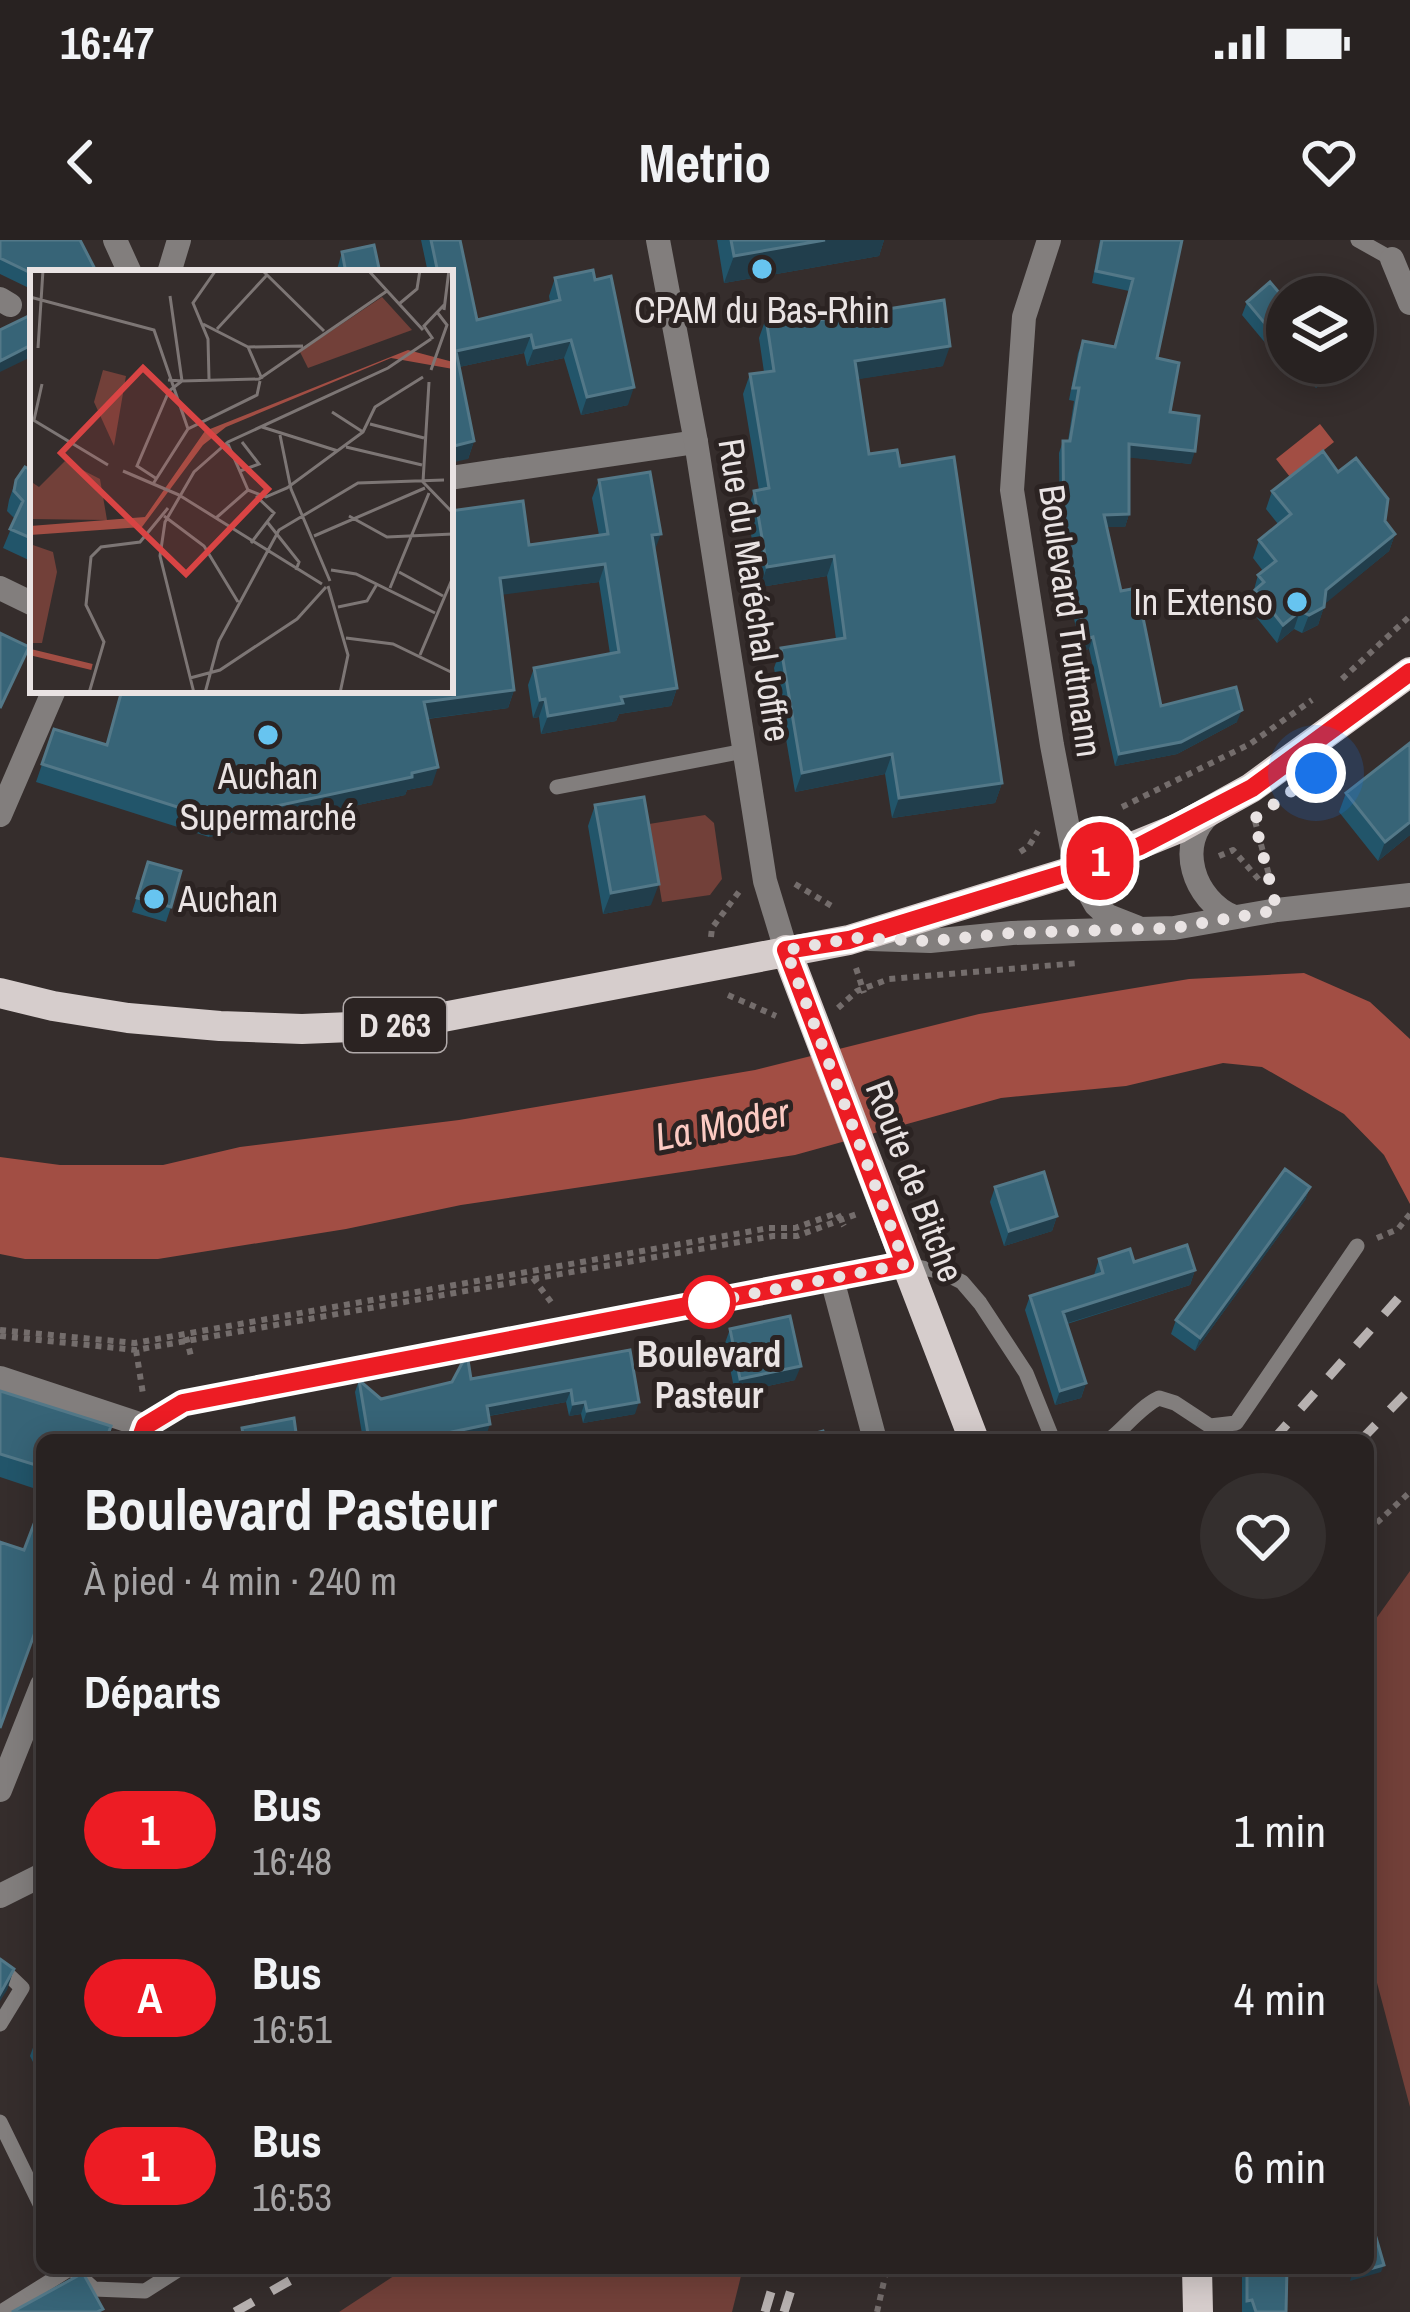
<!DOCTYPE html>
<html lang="fr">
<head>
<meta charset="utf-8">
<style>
  body { margin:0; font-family:"Archivo Narrow",sans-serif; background:#342f2e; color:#f1f3f6; height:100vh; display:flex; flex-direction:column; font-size:45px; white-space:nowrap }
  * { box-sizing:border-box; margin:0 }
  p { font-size:39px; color:#a5a4a5 }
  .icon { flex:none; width:66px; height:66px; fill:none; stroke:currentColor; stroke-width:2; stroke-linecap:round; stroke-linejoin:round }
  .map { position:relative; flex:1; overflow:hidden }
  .side { position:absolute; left:36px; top:1194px; width:1338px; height:840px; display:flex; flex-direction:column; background:#282221; border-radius:18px; box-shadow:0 6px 30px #0003,0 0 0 3px #443f3f }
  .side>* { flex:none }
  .badge { padding:0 24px; border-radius:39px; font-size:42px; line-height:78px }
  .fabs { position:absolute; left:1266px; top:36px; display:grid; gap:24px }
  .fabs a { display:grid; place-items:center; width:108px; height:108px; border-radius:50%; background:#282221; box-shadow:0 6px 30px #0003,0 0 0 3px #443f3f; font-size:60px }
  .you { position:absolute; width:60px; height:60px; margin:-30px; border:9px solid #fff; border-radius:50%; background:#1a73e8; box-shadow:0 0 0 18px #1a73e833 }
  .map>.badge { position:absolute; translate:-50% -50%; box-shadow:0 0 0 6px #fff }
  h2 { padding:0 48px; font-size:45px; line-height:108px }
  .round { display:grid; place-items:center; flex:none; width:126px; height:126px; border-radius:63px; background:#342f2e }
  .summary { display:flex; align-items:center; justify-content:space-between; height:204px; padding:0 48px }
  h1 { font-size:57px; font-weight:700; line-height:90px }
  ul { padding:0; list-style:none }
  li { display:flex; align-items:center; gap:36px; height:168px; padding:0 48px }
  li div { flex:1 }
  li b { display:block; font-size:45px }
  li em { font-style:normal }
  li .badge { min-width:132px; font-weight:700; text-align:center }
  .status { display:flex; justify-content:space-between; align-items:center; height:84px; padding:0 60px; background:#282221; direction:ltr }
  .status svg { height:33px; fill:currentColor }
  header { display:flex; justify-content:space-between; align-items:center; height:156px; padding:0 48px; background:#282221; font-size:54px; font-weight:700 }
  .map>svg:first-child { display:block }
  .green { fill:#724039 }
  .water { fill:#a24e44 }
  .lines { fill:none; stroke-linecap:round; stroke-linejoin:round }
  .path { stroke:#746d6c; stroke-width:6; stroke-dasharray:6 6; stroke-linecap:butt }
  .service { stroke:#827e7d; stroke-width:15 }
  .minor { stroke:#827e7d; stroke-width:24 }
  .tertiary { stroke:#827e7d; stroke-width:24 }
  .primary { stroke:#d6cdcc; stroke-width:30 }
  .rail { stroke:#b7b1b0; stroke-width:9; stroke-dasharray:21 21; stroke-linecap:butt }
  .wall { fill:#22556a }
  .shaded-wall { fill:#213e4c }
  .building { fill:#376477; stroke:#537888; stroke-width:3 }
  .line-casing { stroke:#fff; stroke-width:27 }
  .line { stroke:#ed1c24; stroke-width:18 }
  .walk { stroke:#e9e3e3; stroke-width:12; stroke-dasharray:0 21.6 }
  .poi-dot { fill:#67c4f0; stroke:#2b2322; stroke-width:4.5 }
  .stop-dot { fill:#fff; stroke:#ed1c24; stroke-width:6 }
  .labels { text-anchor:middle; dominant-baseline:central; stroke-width:10; stroke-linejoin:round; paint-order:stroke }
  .shield { fill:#2b2322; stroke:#b0a9a9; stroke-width:3 }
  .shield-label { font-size:33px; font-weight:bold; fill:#e9e3e3 }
  .poi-label { font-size:36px; fill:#e9e3e3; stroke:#2b2322 }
  .street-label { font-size:36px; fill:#e9e3e3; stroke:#2b2322 }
  .stop-label { font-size:36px; font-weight:bold; fill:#e9e3e3; stroke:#2b2322 }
  .water-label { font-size:39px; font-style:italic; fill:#fccbc3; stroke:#2b2322 }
  .inset-river { fill:none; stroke:#a24e44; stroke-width:6 }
  .inset-road { fill:none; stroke:#7d7675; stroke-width:3 }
  .view { fill:#d94444; fill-opacity:0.15; stroke:#d94444; stroke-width:6 }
  .inset-edge { fill:none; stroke:#e9e3e3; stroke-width:6 }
</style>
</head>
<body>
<div class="status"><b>16:47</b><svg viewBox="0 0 49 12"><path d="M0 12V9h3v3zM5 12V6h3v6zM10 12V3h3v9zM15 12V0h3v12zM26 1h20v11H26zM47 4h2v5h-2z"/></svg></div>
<header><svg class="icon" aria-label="back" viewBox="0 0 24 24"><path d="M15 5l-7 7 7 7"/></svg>Metrio<svg class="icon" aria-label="heart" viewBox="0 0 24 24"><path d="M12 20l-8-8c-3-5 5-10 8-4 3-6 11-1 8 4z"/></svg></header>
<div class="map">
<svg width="1410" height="2072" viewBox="0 0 1410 2072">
  <rect width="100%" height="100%" fill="#352d2c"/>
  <path class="green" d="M 705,575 L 714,583 L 722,639 L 710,655 L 662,662 L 649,584 Z
    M 1410,1331 L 1410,1867 L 1368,1709 L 1368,1390 Z
    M 406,2028 L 743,2028 L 732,2072 L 339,2072 Z"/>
  <path class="water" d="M 1320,184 L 1334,202 L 1290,237 L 1276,219 Z
    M 1304,733 L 1370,762 L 1410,799 L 1410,964 L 1384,915 L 1344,874 L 1262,827 L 1223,823 L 1126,846 L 1001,858 L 795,915 L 461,965 L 346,989 L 158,1019 L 25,1019 L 0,1014 L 0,917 L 60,925 L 163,925 L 240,907 L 459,880 L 755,830 L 979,774 L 1189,739 Z"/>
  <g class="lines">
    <path class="path" d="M 1342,439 L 1410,376
      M 1122,567 L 1250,504 L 1312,460
      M 1255,581 L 1271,643
      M 1020,612 L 1029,606 L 1038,591
      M 1219,616 L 1233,610 L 1262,643
      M 795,644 L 835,668
      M 711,697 L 712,688 L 741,649
      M 856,728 L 864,753
      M 728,755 L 776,776
      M 838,768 L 857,751 L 889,739 L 1079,723
      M 1377,998 L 1398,989 L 1410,974
      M 533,1038 L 554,1066
      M 0,1090 L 135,1103 L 769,988 L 795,988 L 837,973 L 844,986
      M 0,1096 L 136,1110 L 773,996 L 797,996 L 857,974
      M 186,1097 L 191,1116
      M 136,1110 L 143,1154
      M 1368,1291 L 1410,1252
      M 877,2072 L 887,2028"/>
    <path class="service" d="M 1358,0 L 1392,19
      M 557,547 L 744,511
      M 908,1025 L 942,1032 L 962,1042 L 980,1063 L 1026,1133 L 1053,1200
      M 1109,1200 C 1126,1187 1140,1167 1159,1158 L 1175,1163 L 1210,1186 L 1236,1183 L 1357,1006
      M 0,1727 L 22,1748 L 0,1784
      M 0,1882 L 42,1968
      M 72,2029 L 94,2049 L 145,2051 L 181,2028
      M 1,2072 L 71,2028"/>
    <path class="minor" d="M 115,0 L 130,33
      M 1049,0 L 1024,77 L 1012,250 L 1052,505 L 1076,630 L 1096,665 L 1108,676 L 1136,687
      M 1392,19 L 1410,63
      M 169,33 L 179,0
      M 0,59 L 10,65
      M 450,238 L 696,202
      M 0,348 L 33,364
      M 1211,573 C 1174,603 1194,661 1234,677
      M 0,575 L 54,450
      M 870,699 L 930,701 L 1012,693 L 1174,688 L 1277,670 L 1410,655
      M 832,1039 L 875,1200
      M 0,1138 L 145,1186 L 183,1163 L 905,1024
      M 0,1550 L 42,1445
      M 0,1656 L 42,1635"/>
    <path class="tertiary" d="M 658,0 L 696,202 L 765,641 L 786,710"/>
    <path class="primary" d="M 786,710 L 974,1200
      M 0,753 L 53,766 L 128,778 L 220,786 L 302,789 L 401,785 L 849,700 L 1076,630 L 1179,588 L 1251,548 L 1410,432
      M 1197,2028 L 1198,2072"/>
    <path class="rail" d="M 1273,1200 L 1410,1045
      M 1361,1200 L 1410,1149
      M 235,2072 L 312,2028
      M 765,2072 L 778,2028
      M 784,2072 L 798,2028"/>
  </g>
  <path class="wall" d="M 0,0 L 33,33 L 33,50 L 0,34 Z
    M 421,0 L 460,0 L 477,80 L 550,62 L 549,56 L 555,38 L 628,165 L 581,175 L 564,118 L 527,126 L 524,113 L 459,127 L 474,201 L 468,219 L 450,33 L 428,33 Z
    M 717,0 L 884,0 L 879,16 L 724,43 Z
    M 1100,0 L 1182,0 L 1157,118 L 1170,172 L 1191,224 L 1129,217 L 1129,274 L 1125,287 L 1107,287 L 1121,351 L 1161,466 L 1237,482 L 1177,514 L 1115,526 L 1089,409 L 1081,411 L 1060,314 L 1059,213 L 1063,201 L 1068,201 L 1074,161 L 1069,160 L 1078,113 L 1083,101 L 1114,106 L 1129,51 L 1092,43 Z
    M 342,12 L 380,33 L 336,33 Z
    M 1247,62 L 1287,62 L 1287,123 L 1347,123 L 1316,148 L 1306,135 L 1298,142 L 1242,75 Z
    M 766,78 L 943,126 L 857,139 L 869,214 L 900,226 L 1002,543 L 995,563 L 892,578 L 885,534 L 795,552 L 774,428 L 781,408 L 836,399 L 827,336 L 760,347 L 747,271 L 754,251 L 759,250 L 743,154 L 750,134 L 764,132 L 759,98 Z
    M 33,227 L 33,322 L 3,308 L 15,279 L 7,271 L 9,260 L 16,240 Z
    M 1338,232 L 1395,294 L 1389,311 L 1325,363 L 1318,385 L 1302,393 L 1294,389 L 1277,403 L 1249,368 L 1258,335 L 1263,331 L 1253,318 L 1259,300 L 1278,284 L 1266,269 L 1272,251 Z
    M 599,240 L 655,311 L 677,448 L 671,466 L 619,474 L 616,481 L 541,494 L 539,477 L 533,478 L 528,445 L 534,428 L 610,414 L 599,342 L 502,354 L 514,450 L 508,468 L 428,479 L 432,545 L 407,550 L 405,555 L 209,597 L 36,542 L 54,489 L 106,505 L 121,450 L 450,450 L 529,305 L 599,295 L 592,258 Z
    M 1410,503 L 1410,595 L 1378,621 L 1339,572 L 1346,553 Z
    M 595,565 L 651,665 L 603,674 L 588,586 Z
    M 148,622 L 171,667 L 166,682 L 132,672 Z
    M 995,947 L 1057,976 L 1052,991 L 1004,1006 L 990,962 Z
    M 1310,947 L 1305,960 L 1195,1111 L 1171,1094 L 1176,1080 Z
    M 1099,1019 L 1195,1030 L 1190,1045 L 1067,1084 L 1086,1143 L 1081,1158 L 1055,1165 L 1025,1070 L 1030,1056 L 1094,1035 Z
    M 730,1089 L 795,1140 L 735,1153 L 725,1103 Z
    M 630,1110 L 635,1174 L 583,1183 L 581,1174 L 569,1176 L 566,1162 L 489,1176 L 486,1196 L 466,1200 L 363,1200 L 355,1152 L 359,1140 L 381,1159 L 471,1139 Z
    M 0,1151 L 42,1200 L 42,1251 L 0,1237 Z
    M 42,1787 L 42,1840 L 30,1816 L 40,1788 Z
    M 1242,2028 L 1287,2028 L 1286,2072 L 1242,2072 Z"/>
  <path class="shaded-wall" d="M 825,0 L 884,0 L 879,16 L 724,43 L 734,16 Z
    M 531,95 L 524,113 L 450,129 L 456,111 Z
    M 571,100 L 564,118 L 527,126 L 534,108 Z
    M 33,104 L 33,116 L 0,132 L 0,121 Z
    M 950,106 L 943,126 L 847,141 L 855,121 Z
    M 1310,123 L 1306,135 L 1298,142 L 1303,128 Z
    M 1336,123 L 1347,123 L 1316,148 L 1321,135 Z
    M 634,147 L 628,165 L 581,175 L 587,157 Z
    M 474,201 L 468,219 L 450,223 L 450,207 Z
    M 1129,204 L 1195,211 L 1191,224 L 1124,217 Z
    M 1129,274 L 1125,287 L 1100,287 L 1104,275 Z
    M 661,294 L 654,312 L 652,295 Z
    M 1395,294 L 1389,311 L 1320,368 L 1326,350 Z
    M 834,316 L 827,336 L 760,347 L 767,327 Z
    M 605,324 L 599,342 L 493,356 L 500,338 Z
    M 1324,367 L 1318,385 L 1302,393 L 1309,375 Z
    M 1300,371 L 1294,389 L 1277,403 L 1283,385 Z
    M 1093,397 L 1089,409 L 1081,411 L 1086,399 Z
    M 677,448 L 671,466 L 619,474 L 616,481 L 541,494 L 548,476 L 621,457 Z
    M 514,450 L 508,468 L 418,480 L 424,462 Z
    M 545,459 L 539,477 L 533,478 L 540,460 Z
    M 1242,470 L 1237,482 L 1177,514 L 1115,526 L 1119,514 Z
    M 892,514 L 885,534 L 795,552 L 802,533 Z
    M 438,527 L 432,545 L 407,550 L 405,555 L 209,597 L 215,579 Z
    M 1002,543 L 995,563 L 892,578 L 899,558 Z
    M 1410,582 L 1410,595 L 1378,621 L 1385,602 Z
    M 659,644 L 651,665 L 603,674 L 611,653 Z
    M 1310,947 L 1305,960 L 1195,1111 L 1200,1098 Z
    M 1057,976 L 1052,991 L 1004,1006 L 1009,991 Z
    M 1195,1030 L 1190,1045 L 1058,1086 L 1063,1072 Z
    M 801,1126 L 795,1140 L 735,1153 L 740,1139 Z
    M 1086,1143 L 1081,1158 L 1055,1165 L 1060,1151 Z
    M 571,1150 L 566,1162 L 482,1177 L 487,1166 Z
    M 585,1162 L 581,1174 L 569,1176 L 573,1164 Z
    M 639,1162 L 635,1174 L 583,1183 L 587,1171 Z
    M 490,1184 L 486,1196 L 466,1200 L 450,1200 L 452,1192 Z
    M 14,1729 L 7,1750 L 0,1761 L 0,1754 Z
    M 1384,2025 L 1381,2032 L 1350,2041 L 1352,2034 Z"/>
  <path class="building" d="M 0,0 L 80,0 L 97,33 L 33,34 L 0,18 Z
    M 431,0 L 460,0 L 477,80 L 560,60 L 555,38 L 593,30 L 595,40 L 611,36 L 634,147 L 587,157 L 571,100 L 534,108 L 531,95 L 456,111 L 474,201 L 450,207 L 450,33 L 438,33 Z
    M 731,0 L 825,0 L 734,16 Z
    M 1102,0 L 1182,0 L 1157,118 L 1179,123 L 1170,172 L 1199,176 L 1195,211 L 1129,204 L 1129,274 L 1104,275 L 1121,351 L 1137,348 L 1161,466 L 1236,447 L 1242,470 L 1181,502 L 1119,514 L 1093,397 L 1086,399 L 1064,302 L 1063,201 L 1070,201 L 1079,148 L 1073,148 L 1083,101 L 1115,107 L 1133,39 L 1096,31 Z
    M 374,5 L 380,33 L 346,33 L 342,12 Z
    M 1270,42 L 1287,62 L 1287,110 L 1247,62 Z
    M 944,60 L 950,106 L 855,121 L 869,214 L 897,210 L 900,226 L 954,217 L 1002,543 L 899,558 L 892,514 L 802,533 L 781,408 L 845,398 L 834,316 L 767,327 L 754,251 L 769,248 L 750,134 L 774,131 L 766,78 L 793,74 L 794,84 Z
    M 33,74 L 33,104 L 0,121 L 0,90 Z
    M 1311,123 L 1336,123 L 1321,135 Z
    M 1323,211 L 1338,232 L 1356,218 L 1388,259 L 1385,281 L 1395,294 L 1326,350 L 1324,367 L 1309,375 L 1300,371 L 1283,385 L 1255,350 L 1264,342 L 1258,335 L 1276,321 L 1259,300 L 1291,274 L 1272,251 Z
    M 25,227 L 31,230 L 33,227 L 33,299 L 10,289 L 23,261 L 14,251 L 16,240 Z
    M 650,232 L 661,294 L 652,295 L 677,448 L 621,457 L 623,463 L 548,476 L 545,459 L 540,460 L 534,428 L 619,412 L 605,324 L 500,338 L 514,450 L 424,462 L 438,527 L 412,533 L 412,537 L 215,579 L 42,524 L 54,489 L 107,505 L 122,450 L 450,450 L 450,271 L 523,261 L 529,305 L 608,294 L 599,240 Z
    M 0,393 L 29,407 L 0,468 Z
    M 1410,503 L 1410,582 L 1385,602 L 1346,553 Z
    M 644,557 L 659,644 L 611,653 L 595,565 Z
    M 148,622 L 181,631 L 171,667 L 137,658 Z
    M 1285,929 L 1310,947 L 1200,1098 L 1176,1080 Z
    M 1044,932 L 1057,976 L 1009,991 L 995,947 Z
    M 1187,1005 L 1195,1030 L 1063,1072 L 1086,1143 L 1060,1151 L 1030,1056 L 1103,1033 L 1099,1019 L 1130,1009 L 1134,1022 Z
    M 790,1076 L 801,1126 L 740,1139 L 730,1089 Z
    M 630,1110 L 639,1162 L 587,1171 L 585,1162 L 573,1164 L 571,1150 L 487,1166 L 490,1184 L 452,1192 L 454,1200 L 369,1200 L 359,1140 L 381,1159 L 452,1142 L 467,1114 L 471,1139 Z
    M 0,1151 L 111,1186 L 106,1200 L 42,1200 L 42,1227 L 0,1214 Z
    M 294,1178 L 297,1200 L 244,1200 L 242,1188 Z
    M 823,1191 L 826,1200 L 792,1200 Z
    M 42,1263 L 42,1373 L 0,1488 L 0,1302 L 24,1310 Z
    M 0,1719 L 14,1729 L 0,1754 Z
    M 1368,1970 L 1384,2025 L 1352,2034 L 1351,2028 L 1368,2028 Z
    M 1247,2028 L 1287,2028 L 1286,2072 L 1256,2072 L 1252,2060 L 1247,2061 Z
    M 83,2033 L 103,2069 L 97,2072 L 12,2072 Z"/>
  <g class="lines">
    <defs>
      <path id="line" d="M 140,1200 L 145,1186 L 183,1163 L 905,1024 L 786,710 L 849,700 L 1076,630 L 1140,606 L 1252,548 L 1410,432"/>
    </defs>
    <use href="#line" class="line-casing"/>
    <use href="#line" class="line"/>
    <path class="walk" d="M 709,1062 L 700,1064 L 905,1024 L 786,710 L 855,698 L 930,701 L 1012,693 L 1174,688 L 1277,670 L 1254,579 L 1316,533"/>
  </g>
  <g class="poi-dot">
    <circle cx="762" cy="29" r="12"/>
    <circle cx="1297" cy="362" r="12"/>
    <circle cx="268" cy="495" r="12"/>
    <circle cx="154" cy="659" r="12"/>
  </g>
  <circle class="stop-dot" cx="709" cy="1062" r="24"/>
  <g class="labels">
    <rect class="shield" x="344" y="758" width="102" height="54" rx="9"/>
    <g class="shield-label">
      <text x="395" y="785">D 263</text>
    </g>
    <g class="poi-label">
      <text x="762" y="70">CPAM du Bas-Rhin</text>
      <text x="1273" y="362" text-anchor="end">In Extenso</text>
      <text x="268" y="536">Auchan<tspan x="268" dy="41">Supermarché</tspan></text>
      <text x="178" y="659" text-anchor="start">Auchan</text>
    </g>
    <g class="street-label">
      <text transform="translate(755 350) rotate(81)">Rue du Maréchal Joffre</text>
      <text transform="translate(1071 381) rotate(82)">Boulevard Truttmann</text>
      <text transform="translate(915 941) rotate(69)">Route de Bitche</text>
    </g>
    <g class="stop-label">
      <text x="709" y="1114">Boulevard<tspan x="709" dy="41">Pasteur</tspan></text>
    </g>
    <g class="water-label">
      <text transform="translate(722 884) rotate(-11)">La Moder</text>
    </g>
  </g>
  <g transform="translate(30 30)">
    <rect width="423" height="423" fill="#352d2c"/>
    <path d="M 352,27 L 382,60 L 278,98 L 270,82 ZM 73,100 L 96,106 L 84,176 L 64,132 ZM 35,191 L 70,209 L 77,250 L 0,249 L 0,211 L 9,217 ZM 0,274 L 23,282 L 27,302 L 12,373 L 0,373 Z" fill="#724039"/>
    <path d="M 378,80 L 423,92 L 423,99 L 361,88 L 196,157 L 173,175 L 112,257 L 0,265 L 0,256 L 115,247 L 175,161 Z" fill="#a24e44"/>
    <path class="inset-river" d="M 0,382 L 62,397"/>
    <path class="inset-road" d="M 232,0 L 294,61M 338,0 L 393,60M 140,26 L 152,111 L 229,109 L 357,21M 0,27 L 124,60 L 158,159M 369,34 L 387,19 L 390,0M 414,40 L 419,0M 173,54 L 218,77 L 232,109M 187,59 L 237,5M 403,69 L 394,56 L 414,35M 218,77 L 273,76M 8,78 L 13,0M 401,100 L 417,55 L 407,42M 179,109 L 178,69 L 163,33 L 186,0M 399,112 L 393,212 L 423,243M 302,142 L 333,162M 0,148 L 78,195M 4,150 L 12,114M 340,154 L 394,168M 232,157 L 308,181M 250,165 L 261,219 L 300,311M 198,174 L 218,220M 316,177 L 392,195M 93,201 L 149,225M 210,201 L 229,194 L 212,172M 127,209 L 107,196 L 139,121 L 152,111 L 138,110M 123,214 L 158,159 L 227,125 L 230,111M 218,220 L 236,227 L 257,218 L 333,162 L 345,137 L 393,107M 149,225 L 292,314M 134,246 L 174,276 L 208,332M 319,246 L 357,267 L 423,264M 186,248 L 218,220M 238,253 L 269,292 L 266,300M 284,266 L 395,218M 221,273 L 244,243 L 226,226M 301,300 L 326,304 L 405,343M 369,302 L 413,326M 298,316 L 318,385 L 310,423M 360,318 L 399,223M 308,337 L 337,331 L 347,314M 316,368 L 363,374 L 423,403M 390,385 L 423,307M 160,408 L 190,400 L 267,349 L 296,317M 59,423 L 74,372 L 56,335 L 61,287 L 71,277 L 110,272 L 138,238M 164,423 L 130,286 L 135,252 L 164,202 L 198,172 L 358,98 L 401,69M 175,423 L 189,371 L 249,260 L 328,213 L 414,210"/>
    <path class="view" d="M 113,98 L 238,219 L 156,304 L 31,183 Z"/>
    <rect width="423" height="423" class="inset-edge"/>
  </g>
</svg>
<div class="fabs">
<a><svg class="icon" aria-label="layers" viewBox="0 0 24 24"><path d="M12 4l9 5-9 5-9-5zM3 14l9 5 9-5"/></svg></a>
</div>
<div class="you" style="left:1316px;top:533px"></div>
<b class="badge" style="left:1100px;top:621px;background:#ed1c24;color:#fff">1</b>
<section class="side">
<div class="summary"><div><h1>Boulevard Pasteur</h1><p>À pied · 4 min · 240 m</p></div><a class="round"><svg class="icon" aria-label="heart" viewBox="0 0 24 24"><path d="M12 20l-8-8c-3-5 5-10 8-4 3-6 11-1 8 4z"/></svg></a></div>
<h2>Départs</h2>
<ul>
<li><span class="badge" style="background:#ed1c24;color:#fff">1</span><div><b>Bus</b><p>16:48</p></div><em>1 min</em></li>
<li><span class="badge" style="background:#eb1923;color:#fff">A</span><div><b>Bus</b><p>16:51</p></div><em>4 min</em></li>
<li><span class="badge" style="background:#ed1c24;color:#fff">1</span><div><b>Bus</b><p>16:53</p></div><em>6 min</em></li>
</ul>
</section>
</div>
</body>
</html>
